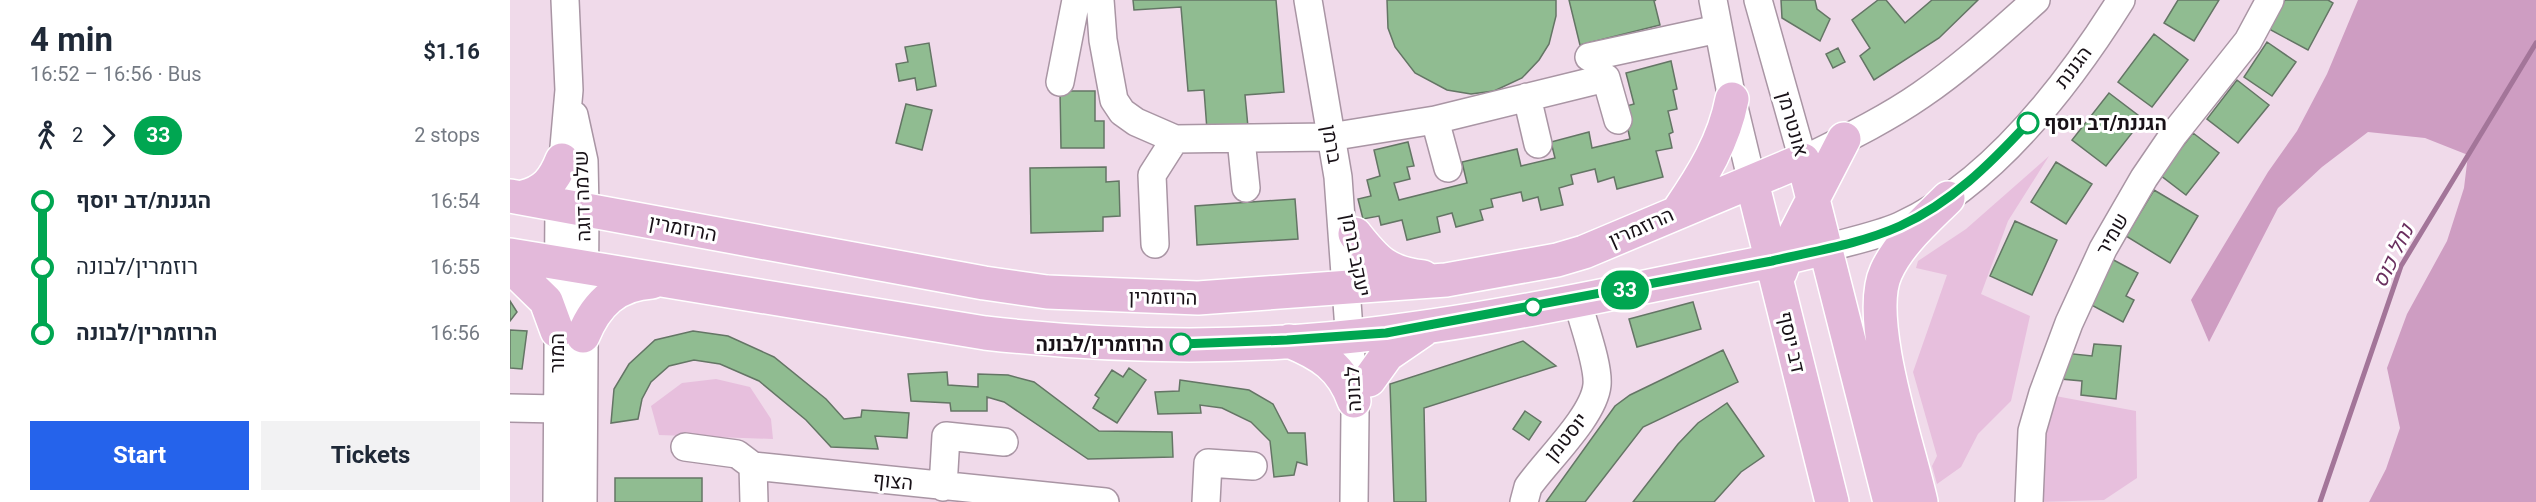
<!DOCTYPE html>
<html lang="en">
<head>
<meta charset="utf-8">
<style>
  body { margin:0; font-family:Roboto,Heebo,sans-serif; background:#f2f2f3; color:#1f2937; height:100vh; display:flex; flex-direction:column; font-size:22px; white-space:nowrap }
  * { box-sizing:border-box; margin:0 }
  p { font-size:20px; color:#747a83 }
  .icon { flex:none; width:33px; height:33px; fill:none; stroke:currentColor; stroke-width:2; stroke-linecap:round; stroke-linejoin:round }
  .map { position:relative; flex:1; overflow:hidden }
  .sheet { display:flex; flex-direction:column; background:#fff; width:510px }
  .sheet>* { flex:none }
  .badge { padding:0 12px; border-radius:20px; font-size:21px; line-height:39px }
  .map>.badge { position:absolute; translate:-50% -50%; box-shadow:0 0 0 3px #fff }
  .legs { display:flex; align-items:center; gap:9px; height:66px; padding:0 30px; font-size:20px }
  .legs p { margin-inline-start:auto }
  .overview { display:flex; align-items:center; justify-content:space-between; height:102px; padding:0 30px }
  h1 { font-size:33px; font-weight:700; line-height:45px }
  .action { display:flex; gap:12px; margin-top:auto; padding:12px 30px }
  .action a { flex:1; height:69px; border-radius:0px; background:#2563eb; color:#fff; font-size:24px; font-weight:700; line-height:69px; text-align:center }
  .action a+a { background:#f2f2f3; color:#1f2937 }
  ul { padding:0 30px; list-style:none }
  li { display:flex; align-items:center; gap:21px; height:66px; font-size:22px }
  li i { display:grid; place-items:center; width:9px; height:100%; margin:0 8px; background:currentColor }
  li i::after { content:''; width:15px; height:15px; margin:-8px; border:4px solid; border-radius:50%; background:#fff }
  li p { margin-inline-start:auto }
  li:first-child i { background:linear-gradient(#0000 50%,currentColor 0) }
  li:last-child i { background:linear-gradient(currentColor 50%,#0000 0) }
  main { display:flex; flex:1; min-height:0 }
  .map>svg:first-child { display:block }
  .green { fill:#e7bfdd }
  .forest { fill:#ce9dc2 }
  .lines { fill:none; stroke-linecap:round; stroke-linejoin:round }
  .stream { stroke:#a37599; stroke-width:5 }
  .building { fill:#90bc91; stroke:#647565; stroke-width:1.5 }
  .minor-casing { stroke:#a995a4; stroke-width:30 }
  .major-casing { stroke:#fff; stroke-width:36 }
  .minor { stroke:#fff; stroke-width:27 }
  .major { stroke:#e3b9da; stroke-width:33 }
  .line-1-casing { stroke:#fff; stroke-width:14 }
  .line-1 { stroke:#00a651; stroke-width:9 }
  .stop-1-dot { fill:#fff; stroke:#00a651; stroke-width:3 }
  .labels { text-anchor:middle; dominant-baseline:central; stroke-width:6; stroke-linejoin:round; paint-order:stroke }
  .street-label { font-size:20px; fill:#181117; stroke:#fff }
  .stop-label { font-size:20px; font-weight:bold; fill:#181117; stroke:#fff; text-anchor:start }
  .water-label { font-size:21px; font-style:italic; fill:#692e5e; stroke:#fff }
</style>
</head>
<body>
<main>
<section class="sheet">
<div class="overview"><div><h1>4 min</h1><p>16:52 – 16:56 · Bus</p></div><b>$1.16</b></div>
<div class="legs"><svg class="icon" aria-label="walk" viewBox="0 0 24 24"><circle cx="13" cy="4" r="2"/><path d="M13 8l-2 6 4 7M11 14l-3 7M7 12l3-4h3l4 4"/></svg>2<svg class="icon" aria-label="forward" viewBox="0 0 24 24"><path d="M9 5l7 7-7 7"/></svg><b class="badge" style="background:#00a651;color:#fff">33</b><p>2 stops</p></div>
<ul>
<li><i style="color:#00a651"></i><b>הגננת/דב יוסף</b><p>16:54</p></li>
<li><i style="color:#00a651"></i><span>רוזמרין/לבונה</span><p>16:55</p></li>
<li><i style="color:#00a651"></i><b>הרוזמרין/לבונה</b><p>16:56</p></li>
</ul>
<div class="action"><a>Start</a><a>Tickets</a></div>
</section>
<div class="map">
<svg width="2026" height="502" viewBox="0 0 2026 502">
  <rect width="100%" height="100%" fill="#f0daea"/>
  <path class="green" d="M 1539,156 L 1498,221 L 1471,294 L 1520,316 L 1501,401 L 1468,434 L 1451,467 L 1427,484 L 1422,466 L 1427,456 L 1403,372 L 1437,275 L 1406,268 L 1408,261 L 1456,229 Z
    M 206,379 L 240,387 L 261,419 L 263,439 L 149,435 L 141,406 L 172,383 Z
    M 1540,395 L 1626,411 L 1627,478 L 1594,500 L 1530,502 L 1530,450 Z"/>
  <path class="forest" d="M 1848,0 L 2026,0 L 2026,502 L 1859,502 L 1876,469 L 1890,428 L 1877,368 L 1897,314 L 1937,241 L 1954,188 L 1958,155 L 1915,138 L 1858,132 L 1812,167 L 1768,208 L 1699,342 L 1681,300 L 1758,172 L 1787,131 L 1817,74 Z"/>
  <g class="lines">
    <path class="stream" d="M 1810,502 L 1891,266 L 2026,43"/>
  </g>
  <path class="building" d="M 623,0 L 766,0 L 774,92 L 735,95 L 738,127 L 697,130 L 694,90 L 678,91 L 671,7 L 624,10 Z
    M 877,0 L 1046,0 L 1046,16 L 1039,44 L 1029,60 L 1012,78 L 984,91 L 961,94 L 937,90 L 905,73 L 885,47 L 878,28 Z
    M 1059,0 L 1146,0 L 1144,1 L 1150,25 L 1070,45 Z
    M 1271,0 L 1305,0 L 1307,9 L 1320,19 L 1310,41 L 1272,18 Z
    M 1368,0 L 1376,0 L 1395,23 L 1422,0 L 1468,0 L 1429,38 L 1364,80 L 1350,56 L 1360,48 L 1342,20 Z
    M 1668,0 L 1709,0 L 1684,41 L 1654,23 Z
    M 1775,0 L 1818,0 L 1823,3 L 1798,50 L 1759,29 Z
    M 1644,34 L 1678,60 L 1642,107 L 1608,82 Z
    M 1757,42 L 1786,62 L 1762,96 L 1734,77 Z
    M 419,43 L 426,86 L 407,90 L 405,78 L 389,81 L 386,64 L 398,62 L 395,47 Z
    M 1328,48 L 1335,62 L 1323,68 L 1316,54 Z
    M 1161,61 L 1167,89 L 1163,90 L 1167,109 L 1158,111 L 1163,132 L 1159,134 L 1162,148 L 1146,151 L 1153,177 L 1107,189 L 1104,177 L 1088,182 L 1085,169 L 1061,175 L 1063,184 L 1049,188 L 1053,205 L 1031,210 L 1028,197 L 1013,201 L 1011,192 L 981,199 L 983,207 L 970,210 L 973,220 L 946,227 L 942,213 L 927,217 L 930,232 L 897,240 L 892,220 L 871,225 L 869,216 L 853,219 L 848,199 L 861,196 L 857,180 L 870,176 L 864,150 L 898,142 L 904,166 L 897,167 L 900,179 L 884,183 L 889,200 L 957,183 L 952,162 L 1007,149 L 1011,166 L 1045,158 L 1041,142 L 1079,132 L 1082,148 L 1120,139 L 1113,107 L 1124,104 L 1116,73 Z
    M 1727,80 L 1759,105 L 1728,143 L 1697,119 Z
    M 550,91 L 585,91 L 585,121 L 594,121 L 594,148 L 551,148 Z
    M 1599,93 L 1633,119 L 1596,166 L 1562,140 Z
    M 396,104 L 422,110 L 412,150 L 386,143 Z
    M 1683,133 L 1709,153 L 1676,195 L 1650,175 Z
    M 1546,162 L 1582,184 L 1556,224 L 1521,202 Z
    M 596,167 L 596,182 L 609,181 L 610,216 L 593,217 L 593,231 L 521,233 L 520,168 Z
    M 1644,190 L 1688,216 L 1660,263 L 1616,236 Z
    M 785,199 L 788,239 L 687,245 L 685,206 Z
    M 1505,221 L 1547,240 L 1522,295 L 1480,276 Z
    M 1598,257 L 1628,273 L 1616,296 L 1624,300 L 1613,322 L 1574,301 Z
    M 0,301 L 7,312 L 0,321 Z
    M 1183,302 L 1191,329 L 1127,347 L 1119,319 Z
    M 0,330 L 17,331 L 12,369 L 0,368 Z
    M 183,331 L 218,336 L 264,357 L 316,399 L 334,419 L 351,417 L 352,410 L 399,413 L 397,438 L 365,436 L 368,449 L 321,447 L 296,420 L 249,381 L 210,364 L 184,360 L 159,366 L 141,382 L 132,399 L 128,419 L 101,423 L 104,389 L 119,364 L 145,340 Z
    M 1013,341 L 1046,366 L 914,408 L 916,502 L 884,502 L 880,384 Z
    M 1584,344 L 1611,346 L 1606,399 L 1571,395 L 1572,381 L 1551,379 L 1554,353 L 1582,356 Z
    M 1213,350 L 1228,382 L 1133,427 L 1075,502 L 1036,502 L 1105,406 L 1120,395 Z
    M 619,368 L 636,380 L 607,423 L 583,408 L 589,398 L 585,395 L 602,370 L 613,377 Z
    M 437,372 L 438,385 L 468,387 L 468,374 L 498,375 L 524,382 L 589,431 L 662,432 L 663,457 L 578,459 L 494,402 L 477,397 L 477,411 L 441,411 L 440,403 L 401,401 L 398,374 Z
    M 670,380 L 739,390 L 763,404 L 778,433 L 795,433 L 797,465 L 787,462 L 784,475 L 764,477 L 760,441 L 741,422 L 712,408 L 690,405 L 691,413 L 648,414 L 645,392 L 669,391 Z
    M 1217,403 L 1254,456 L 1231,472 L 1204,502 L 1123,502 L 1168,444 L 1188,423 Z
    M 1015,411 L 1031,422 L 1019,440 L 1003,429 Z
    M 105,478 L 192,478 L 192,502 L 105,502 Z"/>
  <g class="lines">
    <defs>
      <path id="minor" d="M 590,0 L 593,40 L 604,100 L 612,112 L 626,122 L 665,139 L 820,137 L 925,120 L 1096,78 L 1108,120
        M 798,0 L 828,177 L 845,413 L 844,502
        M 1203,0 L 1222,99 L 1242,182
        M 1248,0 L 1293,160 C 1333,140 1375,120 1411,95 C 1452,67 1489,33 1526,0
        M 1079,57 L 1208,29
        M 550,82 L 566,0
        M 1017,97 L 1028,144
        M 64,115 L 74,161 L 75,209 L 73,502
        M 925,120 L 938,168
        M 731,139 L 736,188
        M 645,244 L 642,175 L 665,139
        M 1316,248 C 1341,241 1367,236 1390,226 C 1482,184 1559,83 1611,0
        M 0,408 L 47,409 L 63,415
        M 175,447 L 227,454 L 243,466
        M 243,466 L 595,502
        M 243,466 L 244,502
        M 433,487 L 436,436 L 494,442
        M 47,502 L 49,204 L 59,90 L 55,0
        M 696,502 L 698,463 L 743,466
        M 1014,502 L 1018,487 C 1037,460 1084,416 1087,385 C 1089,364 1072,321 1067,299
        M 1519,502 L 1522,431 L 1533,393 L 1559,323 L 1593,249 L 1634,178 L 1664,134 L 1738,41 L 1760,0"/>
      <path id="major" d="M 1242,182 L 1322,502
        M 0,196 L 474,283 L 537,292 L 688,298 L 936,280 L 1047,260 L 1074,252 L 1293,160 L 1380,502
        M 13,197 C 35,192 44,180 52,160
        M 1169,210 C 1193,175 1214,141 1222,99
        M 845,234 C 866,261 877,273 913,277
        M 0,255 L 475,333 C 608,348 745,350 878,332 C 1007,316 1135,286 1262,261 L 1316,248
        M 0,266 L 36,301 L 47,331
        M 1270,273 L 1286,232 L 1334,139
        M 73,336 C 86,304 106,284 142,282
        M 779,341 C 811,354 832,367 844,401
        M 859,380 L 877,355 L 912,331
        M 1411,502 C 1399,448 1354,319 1376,272 C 1389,243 1416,220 1438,198"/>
    </defs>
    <use href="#minor" class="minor-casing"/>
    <use href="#major" class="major-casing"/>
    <use href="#minor" class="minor"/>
    <use href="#major" class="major"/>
  </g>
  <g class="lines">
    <defs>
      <path id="line-1" d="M 671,344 L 777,340 L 876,333 L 1262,261 C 1304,251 1350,244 1390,226 C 1441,203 1480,164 1518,123"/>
    </defs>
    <use href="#line-1" class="line-1-casing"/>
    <use href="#line-1" class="line-1"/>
  </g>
  <g class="stop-1-dot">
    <circle cx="1518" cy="123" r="10"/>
    <circle cx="1023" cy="307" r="8"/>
    <circle cx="671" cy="344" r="10"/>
  </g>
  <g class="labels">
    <g class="street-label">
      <text transform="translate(1563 67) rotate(-53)">הגננת</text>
      <text transform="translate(1283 124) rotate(74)">אונטרמן</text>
      <text transform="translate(822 144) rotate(80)">ברמן</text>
      <text transform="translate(72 196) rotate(-92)">שלמה דוגה</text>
      <text transform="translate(1131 227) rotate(-24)">הרוזמרין</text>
      <text transform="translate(173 228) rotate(11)">הרוזמרין</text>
      <text transform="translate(1602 234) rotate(-61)">שמיר</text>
      <text transform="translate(846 255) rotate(79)">יעקב ברמן</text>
      <text transform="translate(653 297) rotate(1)">הרוזמרין</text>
      <text transform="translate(1282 342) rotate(77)">דב יוסף</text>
      <text transform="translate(47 353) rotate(-90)">המור</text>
      <text transform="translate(843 389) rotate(-93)">לבונה</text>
      <text transform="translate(1056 437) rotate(-51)">יוסטמן</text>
      <text transform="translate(383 481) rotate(6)">הצוף</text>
    </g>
    <g class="stop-label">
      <text x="1534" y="123">הגננת/דב יוסף</text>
      <text x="654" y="344" text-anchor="end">הרוזמרין/לבונה</text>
    </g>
    <g class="water-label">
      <text transform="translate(1883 256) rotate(-64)">נחל כוס</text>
    </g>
  </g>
</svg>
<b class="badge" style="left:1115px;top:290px;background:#00a651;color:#fff">33</b>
</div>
</main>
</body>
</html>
